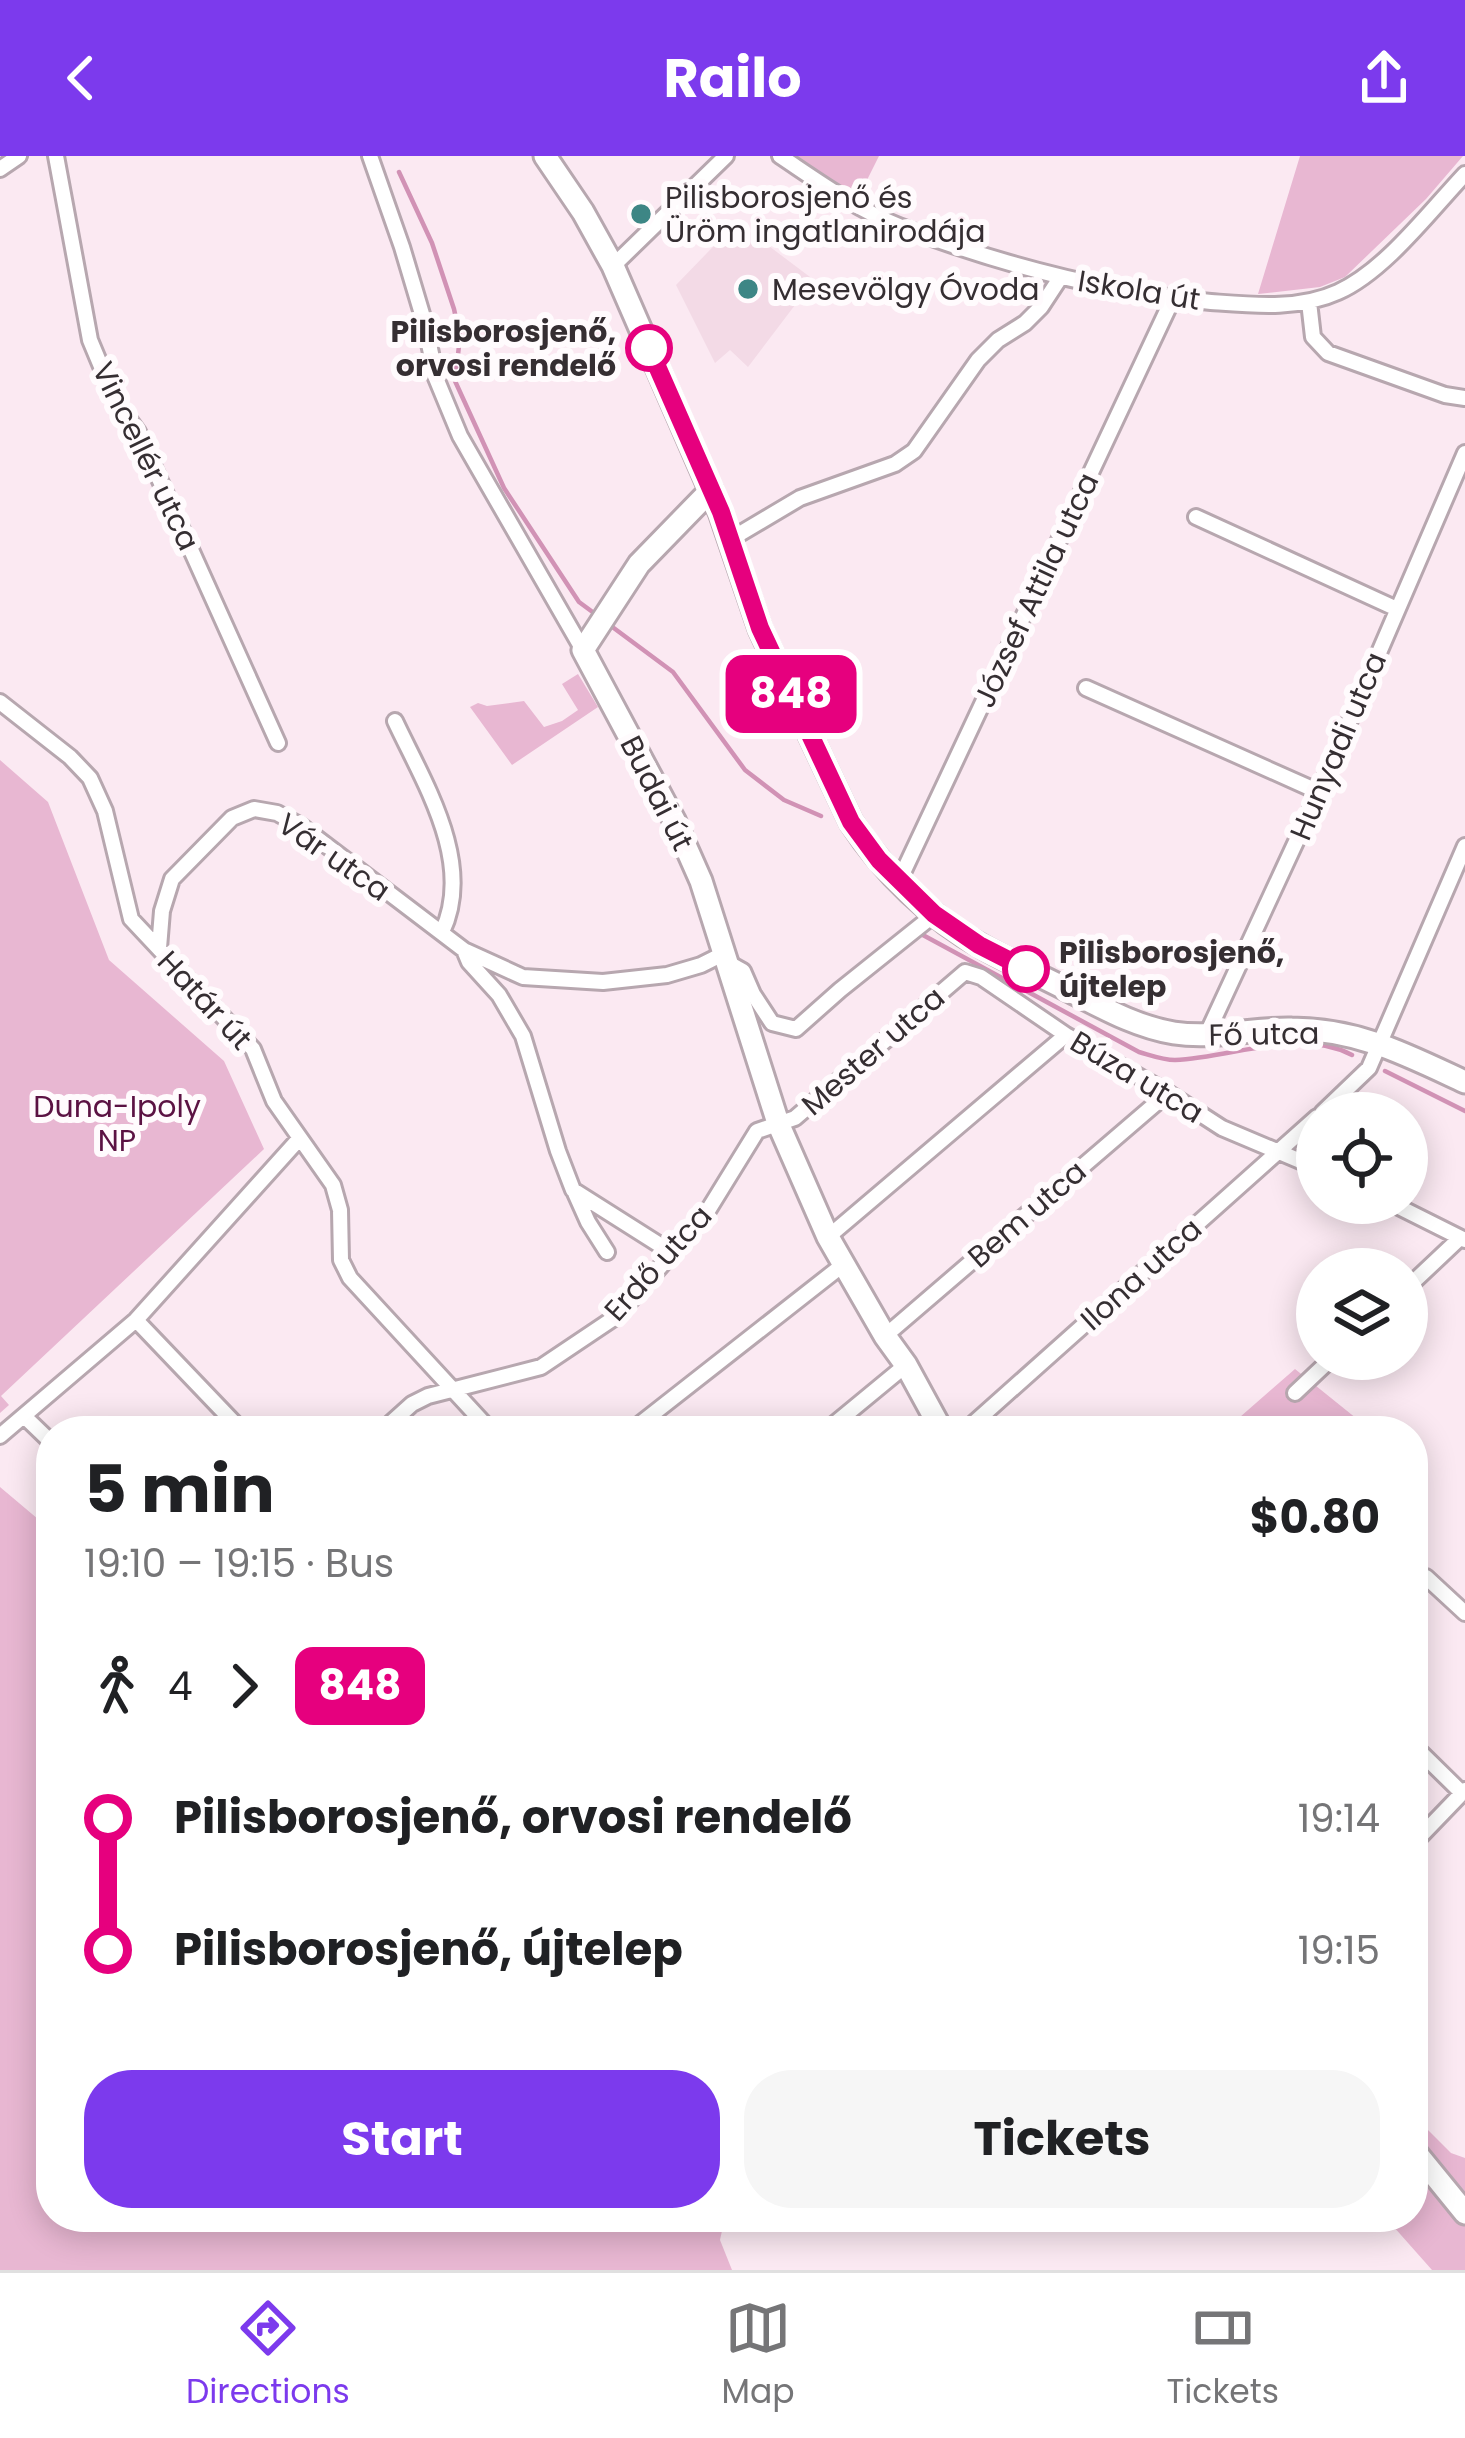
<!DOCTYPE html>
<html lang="en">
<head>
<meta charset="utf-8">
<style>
  body { margin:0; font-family:Poppins,sans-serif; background:#f6f6f6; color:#202124; height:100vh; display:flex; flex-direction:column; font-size:45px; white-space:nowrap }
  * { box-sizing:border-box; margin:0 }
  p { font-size:39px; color:#757577 }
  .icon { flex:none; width:66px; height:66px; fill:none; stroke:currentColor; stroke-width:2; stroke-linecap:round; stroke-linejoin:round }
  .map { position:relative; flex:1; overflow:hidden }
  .drawer { position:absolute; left:36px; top:1260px; width:1392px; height:816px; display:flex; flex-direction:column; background:#fff; border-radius:48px; box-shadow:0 6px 30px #0003 }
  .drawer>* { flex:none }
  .badge { padding:0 24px; border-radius:18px; font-size:42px; line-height:78px }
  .fabs { position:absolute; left:1296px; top:936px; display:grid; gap:24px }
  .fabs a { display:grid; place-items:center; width:132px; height:132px; border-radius:50%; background:#fff; box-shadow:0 6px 30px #0003; font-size:60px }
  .map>.badge { position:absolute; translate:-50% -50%; box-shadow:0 0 0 6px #fff }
  .legs { display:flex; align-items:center; gap:18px; height:132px; padding:0 48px; font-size:39px }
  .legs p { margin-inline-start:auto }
  .overview { display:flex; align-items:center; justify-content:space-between; height:204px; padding:0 48px }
  h1 { font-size:66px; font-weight:700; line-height:90px }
  .action { display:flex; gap:24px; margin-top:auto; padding:24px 48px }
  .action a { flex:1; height:138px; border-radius:48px; background:#7c3aed; color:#fff; font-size:48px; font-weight:700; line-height:138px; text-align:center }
  .action a+a { background:#f6f6f6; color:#202124 }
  ul { padding:0 48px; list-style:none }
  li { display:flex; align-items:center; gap:42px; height:132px; font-size:45px }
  li i { display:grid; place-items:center; width:18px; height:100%; margin:0 15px; background:currentColor }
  li i::after { content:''; width:30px; height:30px; margin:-15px; border:9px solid; border-radius:50%; background:#fff }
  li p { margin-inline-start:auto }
  li:first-child i { background:linear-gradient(#0000 50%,currentColor 0) }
  li:last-child i { background:linear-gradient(currentColor 50%,#0000 0) }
  header { display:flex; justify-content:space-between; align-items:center; height:156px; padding:0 48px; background:#7c3aed; color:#fff; font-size:54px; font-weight:700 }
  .dock { display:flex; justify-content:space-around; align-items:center; height:168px; border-top:3px solid #e0e0e0; background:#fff; font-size:33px; color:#757577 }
  .dock a { display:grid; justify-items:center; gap:6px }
  .dock .selected { color:#7c3aed }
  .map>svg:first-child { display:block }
  .built { fill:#f3dae6 }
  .green { fill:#e8b7d2 }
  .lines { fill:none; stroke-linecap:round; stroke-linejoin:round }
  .stream { stroke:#d192b5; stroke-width:4.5 }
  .street-casing { stroke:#b7a7af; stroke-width:20 }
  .secondary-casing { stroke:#b7a7af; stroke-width:27 }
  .street { stroke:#fff; stroke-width:14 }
  .secondary { stroke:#fff; stroke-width:21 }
  .line-1-casing { stroke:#fff; stroke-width:27 }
  .line-1 { stroke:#e6007e; stroke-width:18 }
  .poi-dot { fill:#3d8685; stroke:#fffbfd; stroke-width:4.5 }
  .stop-1-dot { fill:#fff; stroke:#e6007e; stroke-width:6 }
  .labels { text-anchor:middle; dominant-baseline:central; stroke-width:12; stroke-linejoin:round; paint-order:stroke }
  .poi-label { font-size:30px; fill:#352e32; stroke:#fffbfd; text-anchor:start }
  .street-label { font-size:30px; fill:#352e32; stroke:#fffbfd }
  .stop-label { font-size:30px; font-weight:bold; fill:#352e32; stroke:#fffbfd; text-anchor:end }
  .park-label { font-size:30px; fill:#5b1243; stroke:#fffbfd }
</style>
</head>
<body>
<header><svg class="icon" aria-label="back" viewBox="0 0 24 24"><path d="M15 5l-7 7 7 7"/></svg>Railo<svg class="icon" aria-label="share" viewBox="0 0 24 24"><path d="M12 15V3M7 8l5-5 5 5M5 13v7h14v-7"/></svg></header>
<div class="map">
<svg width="1465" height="2114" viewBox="0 0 1465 2114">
  <rect width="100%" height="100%" fill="#fbe9f2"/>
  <path class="built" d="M 737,66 L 814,124 L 748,211 L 730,194 L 715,207 L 676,129 Z"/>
  <path class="green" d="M 792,0 L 879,0 L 857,44 Z
    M 1300,0 L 1463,0 L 1426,43 L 1345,121 L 1320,131 L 1258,138 Z
    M 578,518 L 598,551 L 512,609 L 470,551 L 478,547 L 487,550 L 524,545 L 544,571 L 562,565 L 578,554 L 562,528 Z
    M 0,604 L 48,646 L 109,804 L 224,905 L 264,993 L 1,1240 L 9,1249 L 0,1257 Z
    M 1295,1213 L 1372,1275 L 1224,1275 Z
    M 0,1331 L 51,1374 L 51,2061 L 725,2061 L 720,2084 L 732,2114 L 0,2114 Z
    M 1413,1942 L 1418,1964 L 1451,1997 L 1465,2002 L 1465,2114 L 1432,2114 L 1385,2061 L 1413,2061 Z"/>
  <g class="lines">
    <path class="stream" d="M 399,16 L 432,87 L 454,153 L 460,181 L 455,225 L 504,332 L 579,446 L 598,460
      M 607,467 L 673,516 L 745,614 L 784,644 L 821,660
      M 921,778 L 1139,896 C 1150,899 1163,904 1175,904 C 1233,902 1298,871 1352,899
      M 1385,915 L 1465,955"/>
    <defs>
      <path id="street" d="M 56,0 L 90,184 L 115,244 L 138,276 L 278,587
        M 370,0 L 402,91 L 425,168 L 436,222 L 460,280 L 583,494
        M 780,0 C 819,26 856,53 899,70 C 999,108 1104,136 1211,146 C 1252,149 1299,154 1338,136 C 1385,115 1430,55 1465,18
        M 0,13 L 19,0
        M 613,110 L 726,0
        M 1309,146 L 1313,181 L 1328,197 L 1445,239 L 1465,242
        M 1196,361 L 1397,453
        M 731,383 L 800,342 L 895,308 L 914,295 L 978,204 L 998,184 L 1025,167 L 1041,151 L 1060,122
        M 1086,532 L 1319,636
        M 0,546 L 70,601 L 90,622 L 105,655 L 131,763 L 253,893 L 274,945 L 333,1029 L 340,1054 L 341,1104 L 350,1122 L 491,1275
        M 395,565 C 424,627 475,707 442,776
        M 899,725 L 1173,142
        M 159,792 L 162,755 L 172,723 L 232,662 L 254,653 L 277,657 L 301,670 L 464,794 L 469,806 L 499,839 L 523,880 L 558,995 L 573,1034 L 674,1098
        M 464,794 L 523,821 L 603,826 L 667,819 L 701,809 L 723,798
        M 725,805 L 743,815 L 753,838 L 772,867 L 796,873 L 840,834 L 935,758
        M 1206,880 L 1319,636 L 1465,297
        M 1322,957 L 1369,912 L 1465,690
        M 575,1037 L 588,1066 L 607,1096
        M 1391,1047 L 1465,1084
        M 828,1081 L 1066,879
        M 1407,1132 L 1460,1082
        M 136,1164 L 242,1275
        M 885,1180 L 1168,937
        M 1295,1237 L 1331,1203
        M 24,1260 L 51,1286
        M 382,1275 L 412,1248 L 428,1240 L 541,1211 L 617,1160 L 704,1061 L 757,975 L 795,962 L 965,816 L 981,821 L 1066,879 L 1168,937 L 1222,972 L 1317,1012
        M 631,1275 L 844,1108
        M 826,1275 L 906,1209
        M 965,1275 L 1317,961
        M 0,1280 L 136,1164 L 299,983
        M 1413,1435 L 1426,1421 L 1465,1457
        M 1413,1589 L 1462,1637
        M 1413,1688 L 1465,1634"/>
      <path id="secondary" d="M 545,0 L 583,56 L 613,110 L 720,356 L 760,473 L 851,666 C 883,715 931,763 983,791 C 1012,807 1043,821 1072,836 C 1105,853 1137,871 1174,877 C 1214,883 1252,872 1292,873 C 1358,873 1407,899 1465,926
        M 711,334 L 639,408 L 583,494 L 674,664 L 701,725 L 778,967 L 828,1081 L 885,1180 L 906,1209 L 942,1275
        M 1413,1993 L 1465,2057"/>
    </defs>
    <use href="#street" class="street-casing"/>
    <use href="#secondary" class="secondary-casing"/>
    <use href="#street" class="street"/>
    <use href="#secondary" class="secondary"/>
  </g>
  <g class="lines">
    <defs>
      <path id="line-1" d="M 649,192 L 721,356 L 760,472 L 851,666 L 879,704 L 934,758 L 979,789 L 1026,813"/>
    </defs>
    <use href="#line-1" class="line-1-casing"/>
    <use href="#line-1" class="line-1"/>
  </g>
  <g class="poi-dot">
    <circle cx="641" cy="58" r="12"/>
    <circle cx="748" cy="133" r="12"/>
  </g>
  <g class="stop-1-dot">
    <circle cx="649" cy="192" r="21"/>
    <circle cx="1026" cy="813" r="21"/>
  </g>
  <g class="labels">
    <g class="poi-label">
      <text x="665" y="41">Pilisborosjenő és<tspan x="665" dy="34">Üröm ingatlanirodája</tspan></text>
      <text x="772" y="133">Mesevölgy Óvoda</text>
    </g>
    <g class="street-label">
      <text transform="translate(1139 134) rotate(9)">Iskola út</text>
      <text transform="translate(146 300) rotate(64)">Vincellér utca</text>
      <text transform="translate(1036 434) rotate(-65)">József Attila utca</text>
      <text transform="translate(1338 590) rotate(-67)">Hunyadi utca</text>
      <text transform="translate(657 637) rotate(63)">Budai út</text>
      <text transform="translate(334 701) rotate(35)">Vár utca</text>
      <text transform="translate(205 844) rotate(47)">Határ út</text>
      <text transform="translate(1264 878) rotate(-1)">Fő utca</text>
      <text transform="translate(873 895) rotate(-41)">Mester utca</text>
      <text transform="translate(1137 921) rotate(31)">Búza utca</text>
      <text transform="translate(1027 1058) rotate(-41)">Bem utca</text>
      <text transform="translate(658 1107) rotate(-48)">Erdő utca</text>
      <text transform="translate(1141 1118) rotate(-42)">Ilona utca</text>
    </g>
    <g class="stop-label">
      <text x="616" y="175">Pilisborosjenő,<tspan x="616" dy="34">orvosi rendelő</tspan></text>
      <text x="1059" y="796" text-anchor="start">Pilisborosjenő,<tspan x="1059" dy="34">újtelep</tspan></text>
    </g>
    <g class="park-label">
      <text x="117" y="950">Duna-Ipoly<tspan x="117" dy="34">NP</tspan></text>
    </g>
  </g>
</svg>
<div class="fabs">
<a><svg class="icon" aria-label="locate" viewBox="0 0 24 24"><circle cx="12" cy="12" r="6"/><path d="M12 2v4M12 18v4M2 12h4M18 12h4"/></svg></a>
<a><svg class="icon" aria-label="layers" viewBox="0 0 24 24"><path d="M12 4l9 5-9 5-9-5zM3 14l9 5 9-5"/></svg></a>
</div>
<b class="badge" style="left:791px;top:538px;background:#e6007e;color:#fff">848</b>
<section class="drawer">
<div class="overview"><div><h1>5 min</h1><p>19:10 – 19:15 · Bus</p></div><b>$0.80</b></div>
<div class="legs"><svg class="icon" aria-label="walk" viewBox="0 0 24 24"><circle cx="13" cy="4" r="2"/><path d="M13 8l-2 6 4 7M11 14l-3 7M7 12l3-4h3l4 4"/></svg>4<svg class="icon" aria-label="forward" viewBox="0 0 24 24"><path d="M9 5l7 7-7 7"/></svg><b class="badge" style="background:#e6007e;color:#fff">848</b></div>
<ul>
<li><i style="color:#e6007e"></i><b>Pilisborosjenő, orvosi rendelő</b><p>19:14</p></li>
<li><i style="color:#e6007e"></i><b>Pilisborosjenő, újtelep</b><p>19:15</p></li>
</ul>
<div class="action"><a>Start</a><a>Tickets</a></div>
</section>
</div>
<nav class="dock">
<a class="selected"><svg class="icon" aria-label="directions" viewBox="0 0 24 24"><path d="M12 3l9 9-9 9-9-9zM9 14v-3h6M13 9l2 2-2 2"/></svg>Directions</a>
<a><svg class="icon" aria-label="map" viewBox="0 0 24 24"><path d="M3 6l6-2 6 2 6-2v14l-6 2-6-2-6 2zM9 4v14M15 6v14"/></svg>Map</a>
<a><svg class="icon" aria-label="tickets" viewBox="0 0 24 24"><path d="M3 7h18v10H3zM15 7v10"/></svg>Tickets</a>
</nav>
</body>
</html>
